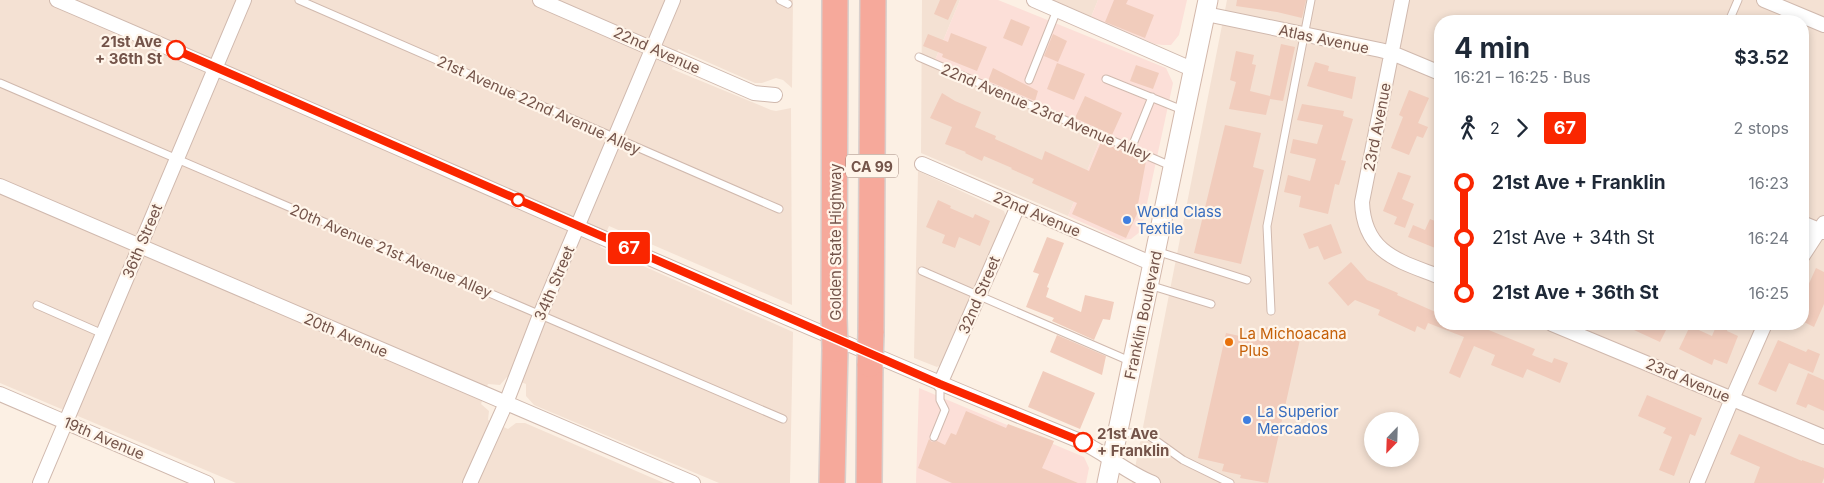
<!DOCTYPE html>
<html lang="en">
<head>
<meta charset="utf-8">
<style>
  body { margin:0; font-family:Inter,sans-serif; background:#f2f2f3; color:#1f2937; height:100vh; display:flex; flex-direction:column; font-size:19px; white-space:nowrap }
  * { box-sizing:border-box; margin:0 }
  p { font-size:16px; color:#747a83 }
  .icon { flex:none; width:28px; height:28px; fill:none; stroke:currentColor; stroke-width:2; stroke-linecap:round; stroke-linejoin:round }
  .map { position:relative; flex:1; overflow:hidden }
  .drawer { position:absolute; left:1434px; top:15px; width:375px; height:315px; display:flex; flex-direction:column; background:#fff; border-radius:20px; box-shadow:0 2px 8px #0003 }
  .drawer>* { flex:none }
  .badge { padding:0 10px; border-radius:4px; font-size:18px; line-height:32px }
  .needle { width:32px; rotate:203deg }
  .tools { position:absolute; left:1364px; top:412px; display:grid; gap:10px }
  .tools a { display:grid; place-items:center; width:55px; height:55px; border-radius:50%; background:#fff; box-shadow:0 2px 8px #0003; font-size:25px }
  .map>.badge { position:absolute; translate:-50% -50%; box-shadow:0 0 0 2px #fff }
  .legs { display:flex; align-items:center; gap:8px; height:55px; padding:0 20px; font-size:16px }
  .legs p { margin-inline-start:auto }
  .overview { display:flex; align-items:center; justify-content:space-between; height:85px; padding:0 20px }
  h1 { font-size:28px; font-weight:700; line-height:38px }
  ul { padding:0 20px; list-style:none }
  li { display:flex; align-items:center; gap:18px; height:55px; font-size:19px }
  li i { display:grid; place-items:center; width:8px; height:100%; margin:0 6px; background:currentColor }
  li i::after { content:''; width:12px; height:12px; margin:-6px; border:4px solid; border-radius:50%; background:#fff }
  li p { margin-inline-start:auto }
  li:first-child i { background:linear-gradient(#0000 50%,currentColor 0) }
  li:last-child i { background:linear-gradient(currentColor 50%,#0000 0) }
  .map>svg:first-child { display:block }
  .residential { fill:#f4e1d3; fill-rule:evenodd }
  .commercial { fill:#fcdfd8 }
  .building { fill:#f1ccbc }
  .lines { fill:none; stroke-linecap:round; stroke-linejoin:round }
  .lane-casing { stroke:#d0b9ae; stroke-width:9 }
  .street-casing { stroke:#d0b9ae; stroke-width:16 }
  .secondary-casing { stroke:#d3b8ab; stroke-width:21 }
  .highway-casing { stroke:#d8cfcc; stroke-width:28 }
  .lane { stroke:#fff; stroke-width:7 }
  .street { stroke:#fff; stroke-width:14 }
  .secondary { stroke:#fff; stroke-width:19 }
  .highway { stroke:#f6a99b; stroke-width:25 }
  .highway-bridge-casing { stroke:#d8cfcc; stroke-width:28; stroke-linecap:butt }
  .highway-bridge { stroke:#f6a99b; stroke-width:25 }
  .line-1-casing { stroke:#fff; stroke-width:11 }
  .line-1 { stroke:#fa2600; stroke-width:8 }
  .stop-1-dot { fill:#fff; stroke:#fa2600; stroke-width:2.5 }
  .shop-dot { fill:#3f7fe0; stroke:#fff5ea; stroke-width:2 }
  .food-dot { fill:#e8710a; stroke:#fff5ea; stroke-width:2 }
  .labels { text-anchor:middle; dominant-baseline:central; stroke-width:4.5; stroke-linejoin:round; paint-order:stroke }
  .shield { fill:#fff5ea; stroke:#9e847a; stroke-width:1 }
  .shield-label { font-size:14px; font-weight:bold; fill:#74544a }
  .street-label { font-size:15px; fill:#74544a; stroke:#fff5ea }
  .stop-label { font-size:15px; font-weight:bold; fill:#74544a; stroke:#fff5ea; text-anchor:end }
  .shop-label { font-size:15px; fill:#366cbe; stroke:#fff5ea; text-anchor:start }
  .food-label { font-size:15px; fill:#c56008; stroke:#fff5ea; text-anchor:start }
</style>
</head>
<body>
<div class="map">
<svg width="1824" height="483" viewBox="0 0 1824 483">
  <rect width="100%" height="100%" fill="#fcf0e4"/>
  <path class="residential" d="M 0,0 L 793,0 L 792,88 L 783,80 L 776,78 L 762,83 L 755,83 L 678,49 L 672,69 L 771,110 L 776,111 L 791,108 L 792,305 L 609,226 L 600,247 L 793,332 L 790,483 L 719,483 L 534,405 L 526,396 L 526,384 L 507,377 L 500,385 L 488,384 L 481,404 L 489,411 L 488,420 L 508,429 L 516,423 L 525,423 L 664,483 L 236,483 L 0,383 Z
    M 922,0 L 960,0 L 933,65 L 1101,138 L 1068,216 L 921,153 Z
    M 1050,0 L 1098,0 L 1091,17 Z
    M 1227,0 L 1824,0 L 1824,483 L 1132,483 ZM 1440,21 L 1802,21 L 1802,324 L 1440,324 ZM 1372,421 L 1410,421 L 1410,459 L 1372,459 Z
    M 918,171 L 1004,211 L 1006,217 L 943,364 L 937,367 L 914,358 Z"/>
  <path class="commercial" d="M 960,0 L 998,0 L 1166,68 L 1173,83 L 1141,231 L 1131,239 L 1121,240 L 1068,216 L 1101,138 L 933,65 Z
    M 1098,0 L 1187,0 L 1179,35 L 1171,45 L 1163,45 L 1155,44 L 1091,17 Z
    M 919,388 L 1084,457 L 1089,468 L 1086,483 L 916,483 Z"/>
  <path class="building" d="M 940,0 L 957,0 L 948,20 L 934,14 Z
    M 1114,0 L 1128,0 L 1126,4 L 1154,15 L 1145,38 L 1105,22 Z
    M 1237,0 L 1306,0 L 1302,18 L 1277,12 L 1236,6 Z
    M 1011,19 L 1030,27 L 1022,46 L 1003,38 Z
    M 951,33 L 987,47 L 977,71 L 942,57 L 943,54 L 923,46 L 928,34 L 948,42 Z
    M 1053,34 L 1067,41 L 1058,62 L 1044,56 Z
    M 1281,44 L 1295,47 L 1283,101 L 1270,99 L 1266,115 L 1229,109 L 1236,82 L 1230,80 L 1236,51 L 1254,55 L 1252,64 L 1256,65 L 1250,91 L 1270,96 Z
    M 1315,62 L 1329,66 L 1328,71 L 1356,77 L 1352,99 L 1307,86 Z
    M 1057,63 L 1085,74 L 1074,100 L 1047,89 Z
    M 1136,65 L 1159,73 L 1153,89 L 1130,81 Z
    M 993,68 L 1038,91 L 1035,101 L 988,81 Z
    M 1409,90 L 1429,98 L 1418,123 L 1428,127 L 1423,138 L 1417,136 L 1409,155 L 1391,148 L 1403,117 L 1399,115 Z
    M 942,93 L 955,101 L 981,112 L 975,127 L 996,136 L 995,139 L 1042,160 L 1045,151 L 1089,171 L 1101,142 L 1146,161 L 1138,204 L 1141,205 L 1126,238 L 1072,214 L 1077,203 L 1032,183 L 1034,179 L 1011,169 L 1012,168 L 984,156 L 982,161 L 965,153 L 966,152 L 945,144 L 952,127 L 930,118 Z
    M 1085,96 L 1122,113 L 1112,135 L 1075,118 Z
    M 1302,104 L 1344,111 L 1343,116 L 1353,119 L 1341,160 L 1346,161 L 1339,185 L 1335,184 L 1328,214 L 1299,207 L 1301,196 L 1284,192 L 1288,175 L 1310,181 L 1316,159 L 1290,153 L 1293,139 L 1317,144 L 1323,125 L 1297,120 Z
    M 1225,125 L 1261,133 L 1253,167 L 1264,170 L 1241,264 L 1194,253 Z
    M 1398,172 L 1411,176 L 1402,199 L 1414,204 L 1405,228 L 1394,224 L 1397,217 L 1383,211 Z
    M 938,200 L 951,206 L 950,208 L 973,218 L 975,214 L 990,221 L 980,246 L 959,237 L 955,248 L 942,243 L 945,235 L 926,227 Z
    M 1430,219 L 1440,223 L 1440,250 L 1408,237 L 1413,225 L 1425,230 Z
    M 1331,224 L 1342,253 L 1324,260 L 1318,246 L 1309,249 L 1303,234 Z
    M 1047,237 L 1064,243 L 1047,287 L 1049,288 L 1046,297 L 1081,312 L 1085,295 L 1114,302 L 1110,320 L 1103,319 L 1094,340 L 1052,321 L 1054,318 L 1026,307 L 1039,274 L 1033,272 Z
    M 1351,262 L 1367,280 L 1398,293 L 1397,295 L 1440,314 L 1440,324 L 1474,324 L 1535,349 L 1532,355 L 1552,363 L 1554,358 L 1568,363 L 1560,383 L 1527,369 L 1523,378 L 1491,365 L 1495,355 L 1474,346 L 1460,378 L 1449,373 L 1464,337 L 1428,323 L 1425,330 L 1417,326 L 1415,332 L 1378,315 L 1380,310 L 1355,300 L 1348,306 L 1328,283 Z
    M 1816,268 L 1824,272 L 1824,304 L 1814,327 L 1802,321 L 1802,299 Z
    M 1621,324 L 1669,324 L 1660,342 Z
    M 1717,324 L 1728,328 L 1727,331 L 1738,336 L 1727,364 L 1714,359 L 1712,365 L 1679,349 L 1690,326 L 1712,336 Z
    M 1265,327 L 1301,335 L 1268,483 L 1240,478 L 1241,475 L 1222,471 L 1224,464 L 1198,458 L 1226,333 L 1262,341 Z
    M 1057,335 L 1106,356 L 1102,375 L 1050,352 Z
    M 1778,340 L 1806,352 L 1808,349 L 1820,354 L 1813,373 L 1789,363 L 1776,392 L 1758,384 Z
    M 1043,371 L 1095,393 L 1080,429 L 1028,407 Z
    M 1808,373 L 1824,380 L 1824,411 L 1808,404 L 1806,408 L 1796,404 Z
    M 1647,395 L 1702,418 L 1695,436 L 1690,434 L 1674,476 L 1659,470 L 1672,437 L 1663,433 L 1666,428 L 1638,416 Z
    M 966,411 L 1006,428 L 1008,424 L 1054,441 L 1042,468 L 1078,483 L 952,483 L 918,468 L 929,439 L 932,442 L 937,441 L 945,445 L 951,433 L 956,435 Z
    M 1739,434 L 1802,461 L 1802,460 L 1824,468 L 1824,478 L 1822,483 L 1754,483 L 1760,467 L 1730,454 Z"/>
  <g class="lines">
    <defs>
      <path id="lane" d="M 299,0 L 779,209
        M 780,0 L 788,4
        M 1729,21 L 1738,0
        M 919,57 L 1171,166
        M 1106,79 L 1185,111
        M 1029,80 L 1057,10
        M 0,83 L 783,419
        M 1131,149 L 1152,97
        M 1156,251 L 1247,280
        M 922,271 L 1132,362
        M 1149,285 L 1211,304
        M 37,305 L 103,334
        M 1271,311 L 1267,226 L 1311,0
        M 1119,433 L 1141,433 L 1151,437 L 1183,460 L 1230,483
        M 934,437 L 945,410 L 940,400 L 940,384"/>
      <path id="street" d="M 57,0 C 397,145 733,299 1075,439 C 1103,450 1124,472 1153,483
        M 540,0 L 754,93 L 775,95
        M 1034,0 L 1194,70
        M 1402,0 L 1362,202 C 1364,254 1400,261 1440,277
        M 1764,0 L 1824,25
        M 1206,14 L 1380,50 L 1392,53 L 1440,73
        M 922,164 L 1153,264
        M 0,186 L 693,483
        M 1802,223 L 1824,232
        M 1802,257 L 1824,223
        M 1552,324 L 1824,437
        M 940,384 L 1018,206
        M 0,394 L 207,483
        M 40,483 L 244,0
        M 470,483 L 506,403 L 540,315 L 673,0
        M 1697,483 L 1732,399 L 1765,324"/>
      <path id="secondary" d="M 1107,483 L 1208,0"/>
      <path id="highway" d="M 834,318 L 835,0
        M 871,333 L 873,0
        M 832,483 L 835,349
        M 869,483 L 870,364"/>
    </defs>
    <use href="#lane" class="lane-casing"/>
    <use href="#street" class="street-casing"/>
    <use href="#secondary" class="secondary-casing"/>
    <use href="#highway" class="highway-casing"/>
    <use href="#lane" class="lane"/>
    <use href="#street" class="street"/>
    <use href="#secondary" class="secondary"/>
    <use href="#highway" class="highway"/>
    <defs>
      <path id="highway-bridge" d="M 834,318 L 835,349
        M 870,364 L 871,333"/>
    </defs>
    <use href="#highway-bridge" class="highway-bridge-casing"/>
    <use href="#highway-bridge" class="highway-bridge"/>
  </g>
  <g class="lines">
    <defs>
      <path id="line-1" d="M 176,50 L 940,384 L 1083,442"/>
    </defs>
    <use href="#line-1" class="line-1-casing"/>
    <use href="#line-1" class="line-1"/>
  </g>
  <g class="stop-1-dot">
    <circle cx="176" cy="50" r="9"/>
    <circle cx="518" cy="200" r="6"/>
    <circle cx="1083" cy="442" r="9"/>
  </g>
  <g class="shop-dot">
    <circle cx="1127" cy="220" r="5"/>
    <circle cx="1247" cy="420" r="5"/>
  </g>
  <circle class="food-dot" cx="1229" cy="342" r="5"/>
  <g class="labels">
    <rect class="shield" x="846" y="154.5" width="52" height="23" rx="4"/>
    <g class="shield-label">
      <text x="872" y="166">CA 99</text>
    </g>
    <g class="street-label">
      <text transform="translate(1324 39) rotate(12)">Atlas Avenue</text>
      <text transform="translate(657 50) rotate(24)">22nd Avenue</text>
      <text transform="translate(539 105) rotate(24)">21st Avenue 22nd Avenue Alley</text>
      <text transform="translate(1046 112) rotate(23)">22nd Avenue 23rd Avenue Alley</text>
      <text transform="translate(1377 127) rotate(-79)">23rd Avenue</text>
      <text transform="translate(1037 214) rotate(23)">22nd Avenue</text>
      <text transform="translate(142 241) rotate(-67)">36th Street</text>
      <text transform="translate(835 242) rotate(-90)">Golden State Highway</text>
      <text transform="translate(391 251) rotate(23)">20th Avenue 21st Avenue Alley</text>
      <text transform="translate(554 283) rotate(-67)">34th Street</text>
      <text transform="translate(979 295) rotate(-67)">32nd Street</text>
      <text transform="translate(1143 315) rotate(-78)">Franklin Boulevard</text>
      <text transform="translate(346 335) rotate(23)">20th Avenue</text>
      <text transform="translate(1688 380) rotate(23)">23rd Avenue</text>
      <text transform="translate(104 438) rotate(23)">19th Avenue</text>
    </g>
    <g class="stop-label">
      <text x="162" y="41">21st Ave<tspan x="162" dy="17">+ 36th St</tspan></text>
      <text x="1097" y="433" text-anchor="start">21st Ave<tspan x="1097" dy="17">+ Franklin</tspan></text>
    </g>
    <g class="shop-label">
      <text x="1137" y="211">World Class<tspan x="1137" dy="17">Textile</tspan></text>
      <text x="1257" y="411">La Superior<tspan x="1257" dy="17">Mercados</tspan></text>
    </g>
    <g class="food-label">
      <text x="1239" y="333">La Michoacana<tspan x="1239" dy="17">Plus</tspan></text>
    </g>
  </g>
</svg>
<div class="tools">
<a><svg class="needle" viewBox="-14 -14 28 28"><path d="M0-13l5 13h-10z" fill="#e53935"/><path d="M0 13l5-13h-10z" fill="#747a83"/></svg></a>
</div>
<b class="badge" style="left:629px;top:248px;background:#fa2600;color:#fff">67</b>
<section class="drawer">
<div class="overview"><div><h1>4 min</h1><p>16:21 – 16:25 · Bus</p></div><b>$3.52</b></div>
<div class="legs"><svg class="icon" aria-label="walk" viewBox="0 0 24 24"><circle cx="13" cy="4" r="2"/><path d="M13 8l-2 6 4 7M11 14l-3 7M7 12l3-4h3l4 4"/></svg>2<svg class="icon" aria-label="forward" viewBox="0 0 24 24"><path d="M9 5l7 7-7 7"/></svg><b class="badge" style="background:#fa2600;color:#fff">67</b><p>2 stops</p></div>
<ul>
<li><i style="color:#fa2600"></i><b>21st Ave + Franklin</b><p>16:23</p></li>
<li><i style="color:#fa2600"></i><span>21st Ave + 34th St</span><p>16:24</p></li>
<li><i style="color:#fa2600"></i><b>21st Ave + 36th St</b><p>16:25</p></li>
</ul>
</section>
</div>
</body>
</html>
